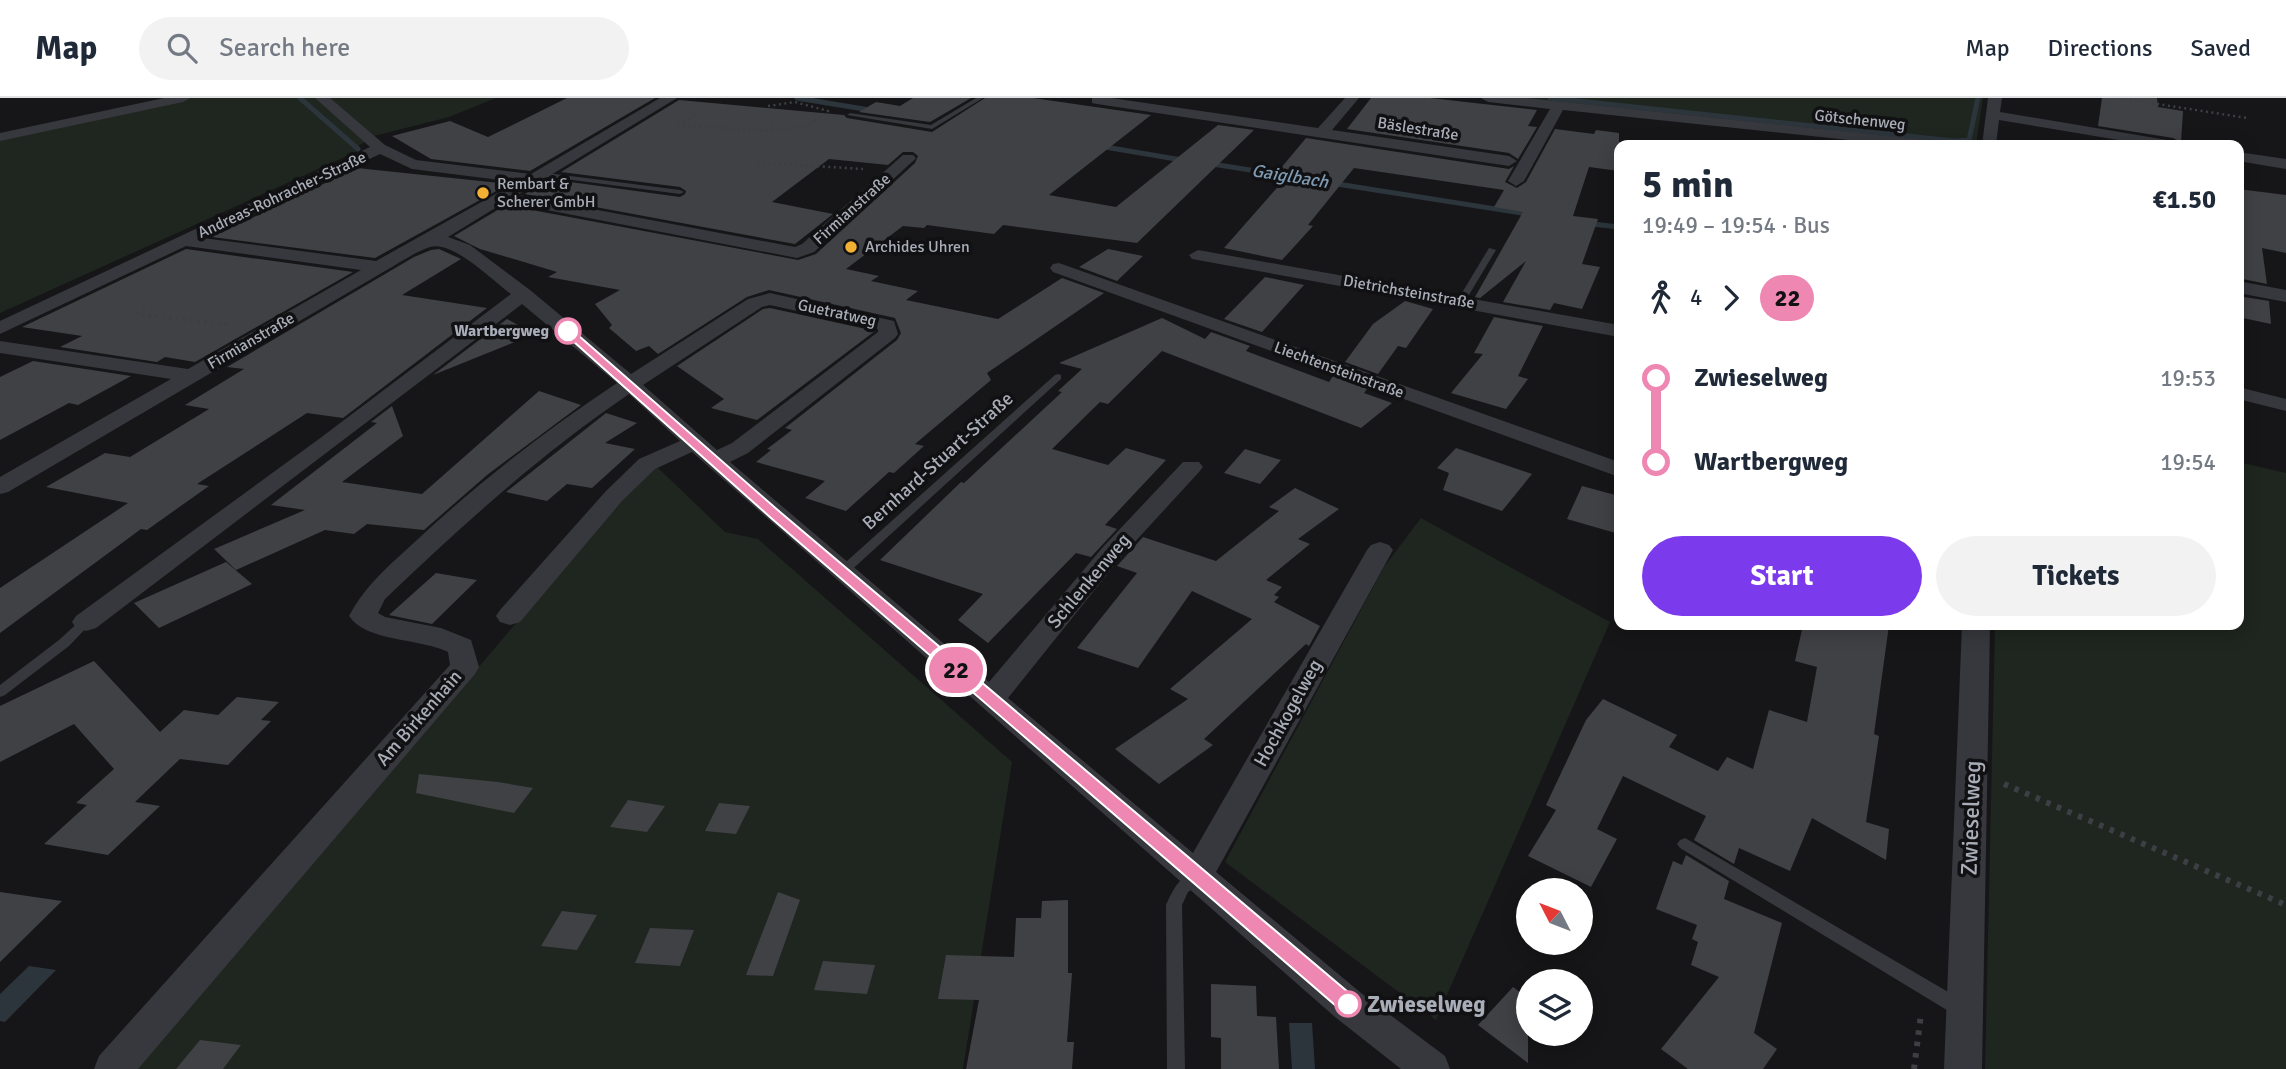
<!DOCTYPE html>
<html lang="en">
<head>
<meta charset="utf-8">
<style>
  body { margin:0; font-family:Signika,sans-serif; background:#f2f2f3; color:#1f2937; height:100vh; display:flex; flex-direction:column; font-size:26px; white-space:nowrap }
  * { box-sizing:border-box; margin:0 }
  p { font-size:23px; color:#747a83 }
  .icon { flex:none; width:38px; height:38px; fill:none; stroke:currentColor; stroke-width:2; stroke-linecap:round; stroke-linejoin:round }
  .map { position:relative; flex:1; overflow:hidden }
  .drawer { position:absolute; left:1614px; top:42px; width:630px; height:490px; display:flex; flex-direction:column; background:#fff; border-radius:14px; box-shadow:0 4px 18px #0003 }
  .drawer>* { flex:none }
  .badge { padding:0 14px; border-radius:23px; font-size:24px; line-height:46px }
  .needle { width:46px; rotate:312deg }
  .controls { position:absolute; left:1516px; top:780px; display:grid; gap:14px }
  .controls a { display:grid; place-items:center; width:77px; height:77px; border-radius:50%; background:#fff; box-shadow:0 4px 18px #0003; font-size:35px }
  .map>.badge { position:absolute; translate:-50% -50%; box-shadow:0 0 0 4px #fff }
  .legs { display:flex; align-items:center; gap:10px; height:77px; padding:0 28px; font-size:23px }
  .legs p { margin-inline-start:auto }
  .headline { display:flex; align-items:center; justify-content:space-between; height:119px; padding:0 28px }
  h1 { font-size:38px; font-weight:700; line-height:52px }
  .primary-button { display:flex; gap:14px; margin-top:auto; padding:14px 28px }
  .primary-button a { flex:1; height:80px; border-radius:42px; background:#7c3aed; color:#fff; font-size:28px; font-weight:700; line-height:80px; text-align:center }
  .primary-button a+a { background:#f2f2f3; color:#1f2937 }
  ul { padding:0 28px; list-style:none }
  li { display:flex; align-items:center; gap:24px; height:84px; font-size:26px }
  li i { display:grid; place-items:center; width:10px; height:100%; margin:0 9px; background:currentColor }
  li i::after { content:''; width:18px; height:18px; margin:-9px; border:5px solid; border-radius:50%; background:#fff }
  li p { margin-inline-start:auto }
  li:first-child i { background:linear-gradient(#0000 50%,currentColor 0) }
  li:last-child i { background:linear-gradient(currentColor 50%,#0000 0) }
  header { display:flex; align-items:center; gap:42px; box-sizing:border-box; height:98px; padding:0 35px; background:#fff; border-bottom:2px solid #e0e1e3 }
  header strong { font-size:33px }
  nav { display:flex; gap:38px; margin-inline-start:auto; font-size:24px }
  .search { width:490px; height:63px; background:#f2f2f3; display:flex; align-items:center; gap:18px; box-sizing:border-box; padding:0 24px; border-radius:38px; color:#747a83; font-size:26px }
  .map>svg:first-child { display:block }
  .green { fill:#1e261f }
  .water { fill:#2c353c }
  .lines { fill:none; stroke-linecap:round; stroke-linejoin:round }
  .stream { stroke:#2c353c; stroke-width:5 }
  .building { fill:#404145 }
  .path-far2 { stroke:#3d3f44; stroke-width:2.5; stroke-dasharray:2 3.5; stroke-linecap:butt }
  .path-far1 { stroke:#3d3f44; stroke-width:3.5; stroke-dasharray:2.5 4.5; stroke-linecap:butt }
  .path { stroke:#3d3f44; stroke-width:6; stroke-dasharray:4.5 7; stroke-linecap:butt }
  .service { fill:#37383d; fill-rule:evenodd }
  .minor { fill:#37383d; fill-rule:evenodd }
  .line-1 { fill:#ee87b2; stroke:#fff; stroke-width:2 }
  .poi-dot { fill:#f2b134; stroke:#111113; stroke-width:2.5 }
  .stop-1-dot { fill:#fff; stroke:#ee87b2; stroke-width:3.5 }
  .labels { text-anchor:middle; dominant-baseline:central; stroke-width:7; stroke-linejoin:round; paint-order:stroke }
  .far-street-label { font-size:16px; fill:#a8adb8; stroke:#111113 }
  .far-poi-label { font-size:16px; fill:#a8adb8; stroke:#111113; text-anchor:start }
  .far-stop-label { font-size:16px; font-weight:bold; fill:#a8adb8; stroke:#111113; text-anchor:end }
  .far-water-label { font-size:18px; font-style:italic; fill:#7f9bb3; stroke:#111113 }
  .street-label { font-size:19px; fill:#a8adb8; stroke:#111113 }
  .near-street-label { font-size:23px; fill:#a8adb8; stroke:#111113 }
  .near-stop-label { font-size:23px; font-weight:bold; fill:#a8adb8; stroke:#111113; text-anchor:start }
</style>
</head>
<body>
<header>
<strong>Map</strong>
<div class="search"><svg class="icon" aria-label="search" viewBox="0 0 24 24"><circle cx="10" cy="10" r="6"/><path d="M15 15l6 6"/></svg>Search here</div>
<nav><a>Map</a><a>Directions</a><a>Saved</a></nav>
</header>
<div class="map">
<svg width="2286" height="971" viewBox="0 0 2286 971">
  <rect width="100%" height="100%" fill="#161618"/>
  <path class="green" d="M 188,0 L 496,0 L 449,19 L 374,38 L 355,50 L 358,53 L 0,215 L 0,41 Z
    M 1519,0 L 1983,0 L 1976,47 Z
    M 2238,364 L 2286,375 L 2286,971 L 1985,971 L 1995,527 L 2238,527 Z
    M 656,368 L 725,434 L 758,441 L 1012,664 L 963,971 L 137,971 L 608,417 Z
    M 1421,420 L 1610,524 L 1436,922 L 1225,764 L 1384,469 Z"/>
  <path class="water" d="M 29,868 L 56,872 L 5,924 L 0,923 L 0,896 Z
    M 1289,925 L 1312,925 L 1315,971 L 1292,971 Z"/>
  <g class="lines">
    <path class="stream" d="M 300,0 L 358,51
      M 797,0 L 876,13
      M 1550,0 L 1954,43 L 1969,42 L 1978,0
      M 1099,48 L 1188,63
      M 1206,65 L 1288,78
      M 1331,85 L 1534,117
      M 1583,125 L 1619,129"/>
  </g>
  <path class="building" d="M 567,0 L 655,0 L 530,73 L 431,61 L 392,38 L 450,23 L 488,39 Z
    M 913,0 L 971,0 L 930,24 L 859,14 L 876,4 L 900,8 Z
    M 985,0 L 1033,0 L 1151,17 L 1049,97 L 1116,109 L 1218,27 L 1254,32 L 1137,145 L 1003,127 L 994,136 L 927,127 L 924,130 L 903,128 L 846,171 L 879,178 L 871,183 L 918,193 L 906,202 L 998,221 L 1062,180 L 1104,195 L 987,275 L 991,282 L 915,346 L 924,348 L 894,375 L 889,374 L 846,413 L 805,400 L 825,383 L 756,364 L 771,352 L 767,351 L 792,332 L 785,330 L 897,242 L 901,235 L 895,220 L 769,192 L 747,199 L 658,256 L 649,248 L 636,253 L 609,230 L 612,227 L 595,206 L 620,192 L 548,179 L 557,174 L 480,151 L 454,138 L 506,107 L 798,162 L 816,156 L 915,65 L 918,58 L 913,54 L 903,54 L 888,67 L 829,61 L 772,104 L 833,116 L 795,146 L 525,96 L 548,81 L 680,99 L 685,96 L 686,93 L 680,89 L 561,74 L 679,2 L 844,17 L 847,20 L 932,34 Z
    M 1371,0 L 1430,0 L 1537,12 L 1528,28 L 1537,29 L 1518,61 L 1509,55 L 1347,31 Z
    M 2102,0 L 2157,0 L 2158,9 L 2183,13 L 2181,44 L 2173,40 L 2098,28 Z
    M 1555,31 L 1594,36 L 1596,32 L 1619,35 L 1619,73 L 1589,69 L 1573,118 L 1598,121 L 1582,166 L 1600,169 L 1582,211 L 1554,205 L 1550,212 L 1503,204 L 1526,163 L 1480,200 L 1475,199 L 1523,114 L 1494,109 L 1504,92 L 1354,70 L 1308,127 L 1313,128 L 1282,162 L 1224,150 L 1283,83 L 1271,82 L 1306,40 L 1509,71 L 1514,68 L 1505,84 L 1517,90 L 1526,84 Z
    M 357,70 L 509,86 L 375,160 L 212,139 Z
    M 2238,91 L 2286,97 L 2286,155 L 2262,150 L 2267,186 L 2238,180 Z
    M 186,151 L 353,174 L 195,264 L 165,259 L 157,264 L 60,249 L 82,238 L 22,229 Z
    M 439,151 L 461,161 L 402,197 L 487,210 L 343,320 L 307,315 L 197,386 L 209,388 L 147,432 L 141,431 L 0,535 L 0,490 L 128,405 L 46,389 L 105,355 L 130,359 L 209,311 L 185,307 L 244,271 L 227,269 L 414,159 L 431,152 Z
    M 1108,151 L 1143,158 L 1117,183 L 1079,169 Z
    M 1265,179 L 1304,187 L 1262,234 L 1224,221 Z
    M 2238,198 L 2269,203 L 2271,226 L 2238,219 Z
    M 1405,203 L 1433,211 L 1406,250 L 1398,248 L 1378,276 L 1345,264 L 1373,226 Z
    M 770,210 L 875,233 L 757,322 L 711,310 L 724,301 L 677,268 L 763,211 Z
    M 1494,219 L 1543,228 L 1518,278 L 1528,281 L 1506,311 L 1451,295 L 1483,256 L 1474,255 Z
    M 1162,220 L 1205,241 L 1211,234 L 1250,248 L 1246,253 L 1329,284 L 1333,278 L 1367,291 L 1364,295 L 1392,305 L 1361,330 L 1162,253 L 1108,306 L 1100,304 L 1052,351 L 1108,367 L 1126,350 L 1166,362 L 1105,427 L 1117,431 L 1091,459 L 1076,455 L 988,545 L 958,522 L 983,496 L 880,462 L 961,384 L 964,385 L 1062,294 L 1058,293 L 1082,271 L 1059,265 Z
    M 507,221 L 535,236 L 433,277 Z
    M 33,263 L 131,278 L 78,307 L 69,305 L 0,342 L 0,279 Z
    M 539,293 L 581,307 L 487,377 L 424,432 L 367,426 L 354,436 L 325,432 L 236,472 L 214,451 L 305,412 L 271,407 L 377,325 L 371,324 L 392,308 L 403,338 L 342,384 L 422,396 Z
    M 606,315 L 637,325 L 605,345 L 635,351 L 592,390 L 567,386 L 547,403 L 506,394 Z
    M 1456,350 L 1532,376 L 1502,413 L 1443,392 L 1449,375 L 1437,370 Z
    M 1245,351 L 1281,362 L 1260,386 L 1224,375 Z
    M 1582,388 L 1619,398 L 1619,436 L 1567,421 Z
    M 1295,390 L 1339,411 L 1298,441 L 1310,446 L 1266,482 L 1282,489 L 1274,497 L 1279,499 L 1274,504 L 1320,528 L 1309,548 L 1306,546 L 1204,641 L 1213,647 L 1159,686 L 1115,651 L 1188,601 L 1170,591 L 1252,521 L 1192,493 L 1138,570 L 1077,550 L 1137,475 L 1117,468 L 1143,439 L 1216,463 L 1279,413 L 1269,409 Z
    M 226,464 L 252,486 L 159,530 L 134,505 Z
    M 436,475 L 477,482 L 432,526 L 389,517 Z
    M 1803,527 L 1889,527 L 1874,636 L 1879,638 L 1866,724 L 1889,731 L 1886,762 L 1812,720 L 1790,773 L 1739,750 L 1734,766 L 1694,742 L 1706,718 L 1623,678 L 1597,731 L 1617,741 L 1591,789 L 1528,758 L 1556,712 L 1546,707 L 1586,622 L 1603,601 L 1677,637 L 1669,649 L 1718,673 L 1727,659 L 1753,671 L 1769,612 L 1807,624 L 1817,569 L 1795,563 Z
    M 94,563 L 160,634 L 184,612 L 218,617 L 237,599 L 279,604 L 261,622 L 271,623 L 228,667 L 180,661 L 135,704 L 160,708 L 108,757 L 44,746 L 87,707 L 76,705 L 114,671 L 74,626 L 0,664 L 0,608 Z
    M 419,676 L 498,684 L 533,690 L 514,715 L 416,695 Z
    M 628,702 L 665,708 L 647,734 L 610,729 Z
    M 719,705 L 750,708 L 736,736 L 705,733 Z
    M 1686,757 L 1729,783 L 1724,801 L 1782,825 L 1754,935 L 1777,951 L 1763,971 L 1688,971 L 1661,951 L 1719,879 L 1691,867 L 1698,844 L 1692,841 L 1697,827 L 1656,811 L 1673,763 L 1682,767 Z
    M 0,794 L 62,803 L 0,864 Z
    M 778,794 L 800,802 L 773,878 L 746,877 Z
    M 1068,802 L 1068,875 L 1072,875 L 1067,944 L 1074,944 L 1072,971 L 966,971 L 979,902 L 938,901 L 946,857 L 1014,859 L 1016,820 L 1041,820 L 1042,803 Z
    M 562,813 L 597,817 L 577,852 L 541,848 Z
    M 650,830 L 694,832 L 680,868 L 635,865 Z
    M 823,863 L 875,867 L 867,896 L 814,892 Z
    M 1211,886 L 1256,888 L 1257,918 L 1276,919 L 1279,971 L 1221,971 L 1221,940 L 1211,939 Z
    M 1513,889 L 1528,900 L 1528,965 L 1478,927 Z
    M 200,942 L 241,947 L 223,971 L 176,971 Z"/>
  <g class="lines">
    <path class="path-far2" d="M 2119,0 L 2247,20
      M 768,8 L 795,4 L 828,13 L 808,28 L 769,33
      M 694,17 L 679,27 L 769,33 L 773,25
      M 757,68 L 780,66 L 863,71"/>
    <path class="path-far1" d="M 145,211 L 137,216 L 230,227"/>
    <path class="path" d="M 2004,686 L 2286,807
      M 1914,971 L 1921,916"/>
    <path class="service" d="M 976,0 L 983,0 L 932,31 L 847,17 L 850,15 L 931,27 Z
      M 539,74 L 680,92 L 684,94 L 680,96 L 542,78 L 538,76 Z
      M 1489,150 L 1496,152 L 1464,205 L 1458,205 L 1457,203 Z
      M 1058,276 L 1061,277 L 1061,281 L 846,477 L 838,477 L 836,474 L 838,471 L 1055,277 Z
      M 86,520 L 92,524 L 69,548 L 5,597 L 0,599 L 0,587 L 59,542 L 82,521 Z
      M 1685,740 L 1967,905 L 1970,911 L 1967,917 L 1961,919 L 1955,917 L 1680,750 L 1677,746 L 1680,742 Z
      M 1197,772 L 1203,773 L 1205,778 L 1203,783 L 1188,794 L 1182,807 L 1185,971 L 1167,971 L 1166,807 C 1173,791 1180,778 1197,772 Z"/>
    <path class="minor" d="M 164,0 L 190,0 L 183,4 L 0,43 L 0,35 Z
      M 315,0 L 330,0 L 385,47 L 416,62 L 531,76 L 660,0 L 677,0 L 518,97 L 795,149 L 802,146 L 903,57 L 913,57 L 916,60 L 913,63 L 814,154 L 797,160 L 505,104 L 448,139 L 470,147 L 530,192 L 631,276 L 748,201 L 770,195 L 894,223 L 898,236 L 895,240 L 748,355 L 730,364 L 989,584 L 1103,449 L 1183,364 L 1199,364 L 1203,369 L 1199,374 L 1121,459 L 1008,600 L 1193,755 L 1367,452 L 1371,447 L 1380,444 L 1389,447 L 1393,452 L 1216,774 L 1361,895 L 1445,958 L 1450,971 L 1401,971 L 1335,919 L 692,354 L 655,371 L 622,403 L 520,524 L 510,527 L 500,524 L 496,518 L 500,512 L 606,393 L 639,361 L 680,343 L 629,296 C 538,358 464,426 385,501 L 378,515 L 385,519 L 441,530 L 471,542 L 479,569 L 475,576 L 138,971 L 94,971 L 99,958 L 450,567 L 448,554 C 420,540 366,544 349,518 C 367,485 390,467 417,442 C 479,384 546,332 617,285 L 522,206 L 96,530 L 86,533 L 76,530 L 72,524 L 76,518 L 319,341 L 511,196 C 493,183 453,142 430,149 C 415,154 399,165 385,173 L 8,394 L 0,396 L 0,379 L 171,281 L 0,255 L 0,243 L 188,271 L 361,172 L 186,148 L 0,236 L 0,223 L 370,49 ZM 380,56 L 412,71 L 517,84 L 376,163 L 203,140 ZM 770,207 L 878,231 L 878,234 L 732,345 L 717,352 L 643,287 L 762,209 Z
      M 1092,0 L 1111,0 L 1318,30 L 1345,0 L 1359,0 L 1332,32 L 1509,58 L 1517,63 L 1509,68 L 1097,6 L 1092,5 Z
      M 1481,0 L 1527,0 L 1935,43 L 1942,47 L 1896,47 L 1563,12 L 1524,83 L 1516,88 L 1508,83 L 1550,11 L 1488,4 Z
      M 1988,0 L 2002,0 L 2000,14 L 2173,43 L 2180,47 L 2148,47 L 1999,22 L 1996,47 L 1982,47 Z
      M 2238,54 L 2286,61 L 2286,71 L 2238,63 Z
      M 1198,152 L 1619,227 L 1619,239 L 1192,161 L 1189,157 Z
      M 1059,165 L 1619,364 L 1619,379 L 1053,174 L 1050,170 L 1053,166 Z
      M 2238,183 L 2286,192 L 2286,204 L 2238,195 Z
      M 2238,289 L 2286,301 L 2286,313 L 2238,301 Z
      M 1962,527 L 1990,527 L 1982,971 L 1944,971 Z"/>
  </g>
  <path class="line-1" d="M 564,231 L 571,231 L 780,414 L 1355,900 L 1358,906 L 1355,913 L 1348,915 L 1342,913 L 771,420 L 564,235 Z"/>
  <g class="poi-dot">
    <circle cx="483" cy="95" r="7"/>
    <circle cx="851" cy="149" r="7"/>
  </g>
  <g class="stop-1-dot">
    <circle cx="568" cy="233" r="12"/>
    <circle cx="1348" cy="906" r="12"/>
  </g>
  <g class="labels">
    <g class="far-street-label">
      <text transform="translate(1860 22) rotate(6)">Götschenweg</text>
      <text transform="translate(1418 31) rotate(9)">Bäslestraße</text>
      <text transform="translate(282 97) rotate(-25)">Andreas-Rohracher-Straße</text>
      <text transform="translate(852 111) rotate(-42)">Firmianstraße</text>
      <text transform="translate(1409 194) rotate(10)">Dietrichsteinstraße</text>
      <text transform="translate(837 215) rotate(12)">Guetratweg</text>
      <text transform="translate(251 243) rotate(-30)">Firmianstraße</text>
      <text transform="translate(1339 272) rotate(20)">Liechtensteinstraße</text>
    </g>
    <g class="far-poi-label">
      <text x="497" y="86">Rembart &amp;<tspan x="497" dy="18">Scherer GmbH</tspan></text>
      <text x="865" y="149">Archides Uhren</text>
    </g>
    <g class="far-stop-label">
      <text x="549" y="233">Wartbergweg</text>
    </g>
    <g class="far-water-label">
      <text transform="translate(1290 78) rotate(9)">Gaiglbach</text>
    </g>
    <g class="street-label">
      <text transform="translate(938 363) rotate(-42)">Bernhard-Stuart-Straße</text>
      <text transform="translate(1089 483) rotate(-50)">Schlenkenweg</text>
      <text transform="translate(1288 615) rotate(-61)">Hochkogelweg</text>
      <text transform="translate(419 620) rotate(-49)">Am Birkenhain</text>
    </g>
    <g class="near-street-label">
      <text transform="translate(1971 720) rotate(-88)">Zwieselweg</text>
    </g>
    <g class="near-stop-label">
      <text x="1367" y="906">Zwieselweg</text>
    </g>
  </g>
</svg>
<div class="controls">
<a><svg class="needle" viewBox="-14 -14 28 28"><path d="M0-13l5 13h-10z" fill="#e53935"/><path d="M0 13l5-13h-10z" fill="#747a83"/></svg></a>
<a><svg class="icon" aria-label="layers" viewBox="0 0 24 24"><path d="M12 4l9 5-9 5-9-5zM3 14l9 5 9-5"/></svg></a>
</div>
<b class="badge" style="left:956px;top:572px;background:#ee87b2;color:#111">22</b>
<section class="drawer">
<div class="headline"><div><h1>5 min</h1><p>19:49 – 19:54 · Bus</p></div><b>€1.50</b></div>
<div class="legs"><svg class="icon" aria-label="walk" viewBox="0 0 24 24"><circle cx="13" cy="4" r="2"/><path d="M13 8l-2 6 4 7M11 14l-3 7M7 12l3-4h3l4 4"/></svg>4<svg class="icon" aria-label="forward" viewBox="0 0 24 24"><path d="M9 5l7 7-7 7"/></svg><b class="badge" style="background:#ee87b2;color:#111">22</b></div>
<ul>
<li><i style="color:#ee87b2"></i><b>Zwieselweg</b><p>19:53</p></li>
<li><i style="color:#ee87b2"></i><b>Wartbergweg</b><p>19:54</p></li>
</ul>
<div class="primary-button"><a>Start</a><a>Tickets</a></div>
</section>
</div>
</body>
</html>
